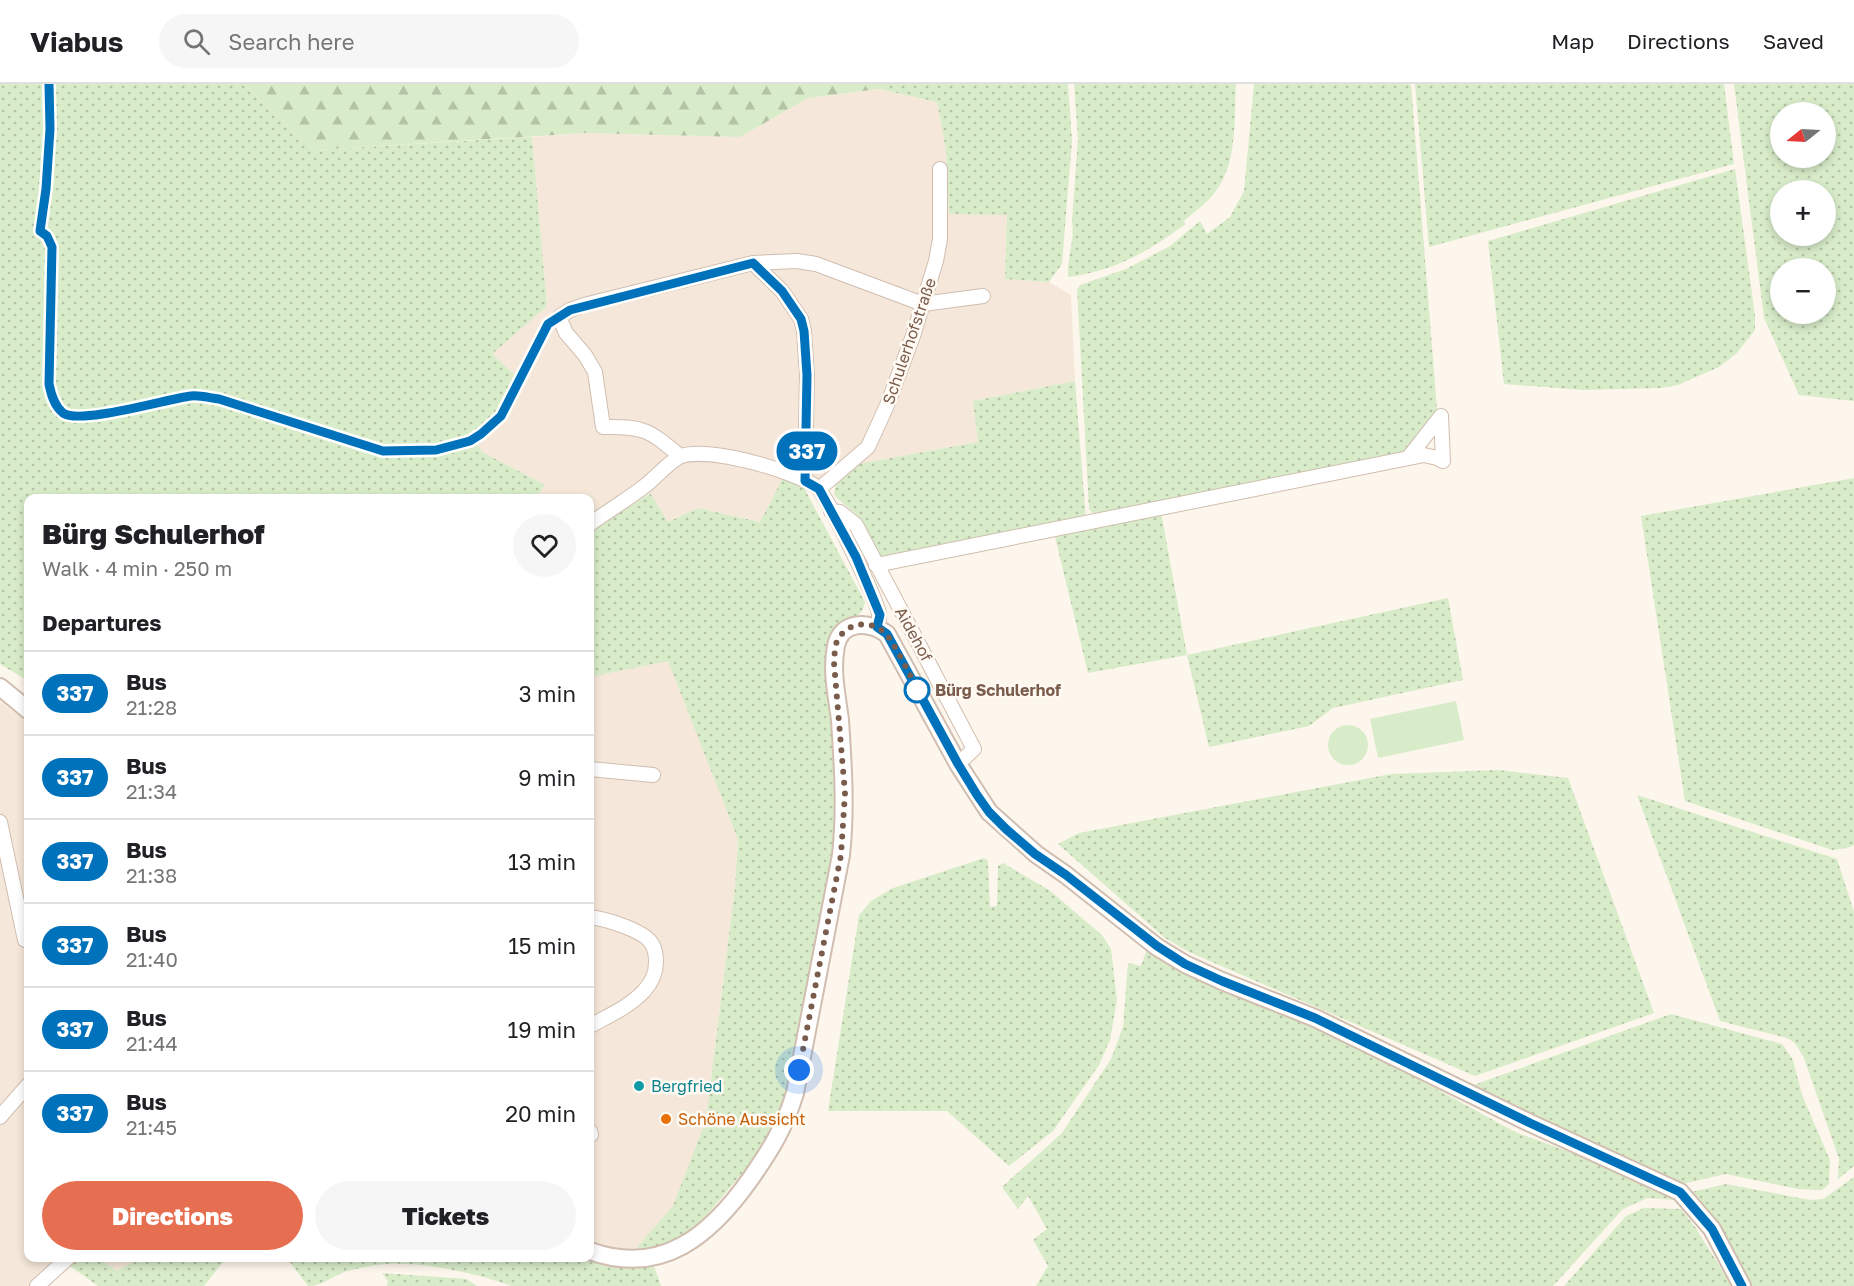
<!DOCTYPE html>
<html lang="en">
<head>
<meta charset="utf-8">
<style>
  body { margin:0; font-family:"Golos Text",sans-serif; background:#f6f6f6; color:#202124; height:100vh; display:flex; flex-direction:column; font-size:22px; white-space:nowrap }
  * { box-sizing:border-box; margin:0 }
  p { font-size:20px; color:#757577 }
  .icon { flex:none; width:33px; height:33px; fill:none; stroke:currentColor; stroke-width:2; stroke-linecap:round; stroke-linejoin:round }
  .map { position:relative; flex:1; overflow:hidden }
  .sheet { position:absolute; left:24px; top:410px; width:570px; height:768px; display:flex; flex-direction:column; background:#fff; border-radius:12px; box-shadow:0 3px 9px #0003 }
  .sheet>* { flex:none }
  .badge { padding:0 12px; border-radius:20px; font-size:21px; line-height:39px }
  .needle { width:39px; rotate:252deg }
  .controls { position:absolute; left:1770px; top:18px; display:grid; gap:12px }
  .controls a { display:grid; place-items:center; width:66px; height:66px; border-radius:50%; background:#fff; box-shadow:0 3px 9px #0003; font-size:30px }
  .you { position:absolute; width:30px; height:30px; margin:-15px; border:4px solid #fff; border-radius:50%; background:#1a73e8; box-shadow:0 0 0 9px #1a73e833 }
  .map>.badge { position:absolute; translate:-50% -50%; box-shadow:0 0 0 3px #fff }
  h2 { padding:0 18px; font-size:22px; line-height:54px }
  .round { display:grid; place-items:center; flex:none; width:63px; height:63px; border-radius:32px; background:#f6f6f6 }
  .overview { display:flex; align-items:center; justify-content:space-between; height:102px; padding:0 18px }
  h1 { font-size:28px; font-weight:800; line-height:45px }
  .action { display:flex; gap:12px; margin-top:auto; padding:12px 18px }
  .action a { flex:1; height:69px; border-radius:36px; background:#e76f51; color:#fff; font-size:24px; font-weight:800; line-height:69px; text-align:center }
  .action a+a { background:#f6f6f6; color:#202124 }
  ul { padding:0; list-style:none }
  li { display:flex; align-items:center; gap:18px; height:84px; padding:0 18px; border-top:2px solid #e0e0e0 }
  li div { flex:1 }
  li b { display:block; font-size:22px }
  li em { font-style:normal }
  li .badge { min-width:66px; font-weight:700; text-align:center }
  header { display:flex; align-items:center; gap:36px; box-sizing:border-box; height:84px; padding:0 30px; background:#fff; border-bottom:2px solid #e0e0e0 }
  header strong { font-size:28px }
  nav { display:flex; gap:33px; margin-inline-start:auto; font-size:21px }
  .search { width:420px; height:54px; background:#f6f6f6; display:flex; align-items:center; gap:15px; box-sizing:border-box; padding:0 21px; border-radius:33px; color:#757577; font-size:22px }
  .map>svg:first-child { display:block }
  .residential { fill:#f5e8da }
  .grass { fill:url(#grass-dots); fill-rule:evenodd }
  .forest { fill:url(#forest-firs) }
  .pitch { fill:#d8ecc9 }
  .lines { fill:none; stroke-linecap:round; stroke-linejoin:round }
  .minor-casing { stroke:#d1beb0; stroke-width:16 }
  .tertiary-casing { stroke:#d1beb0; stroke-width:20 }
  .minor { stroke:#fff; stroke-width:14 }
  .tertiary { stroke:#fff; stroke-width:16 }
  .line-casing { stroke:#fff; stroke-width:14 }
  .line { stroke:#0072bc; stroke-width:9 }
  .walk { stroke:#7a5c4d; stroke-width:6; stroke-dasharray:0 10.8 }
  .stop-dot { fill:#fff; stroke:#0072bc; stroke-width:3 }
  .culture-dot { fill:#0f9aa8; stroke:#fffaf3; stroke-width:2 }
  .food-dot { fill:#e8710a; stroke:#fffaf3; stroke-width:2 }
  .labels { text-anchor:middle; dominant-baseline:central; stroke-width:5; stroke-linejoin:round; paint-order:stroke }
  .street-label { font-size:16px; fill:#7a5c4d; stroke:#fffaf3 }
  .stop-label { font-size:16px; font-weight:bold; fill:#7a5c4d; stroke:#fffaf3; text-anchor:start }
  .culture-label { font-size:16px; fill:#0d838f; stroke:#fffaf3; text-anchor:start }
  .food-label { font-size:16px; fill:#c56008; stroke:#fffaf3; text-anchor:start }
</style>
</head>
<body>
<header>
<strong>Viabus</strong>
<div class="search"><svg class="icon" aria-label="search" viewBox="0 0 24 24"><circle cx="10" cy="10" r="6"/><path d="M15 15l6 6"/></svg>Search here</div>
<nav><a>Map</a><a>Directions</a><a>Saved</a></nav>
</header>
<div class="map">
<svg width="1854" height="1202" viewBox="0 0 1854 1202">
  <defs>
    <pattern id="grass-dots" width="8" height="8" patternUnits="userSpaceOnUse" patternTransform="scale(1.5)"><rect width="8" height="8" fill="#d8ecc9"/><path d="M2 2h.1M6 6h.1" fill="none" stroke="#b4c2a5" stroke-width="1.8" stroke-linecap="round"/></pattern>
    <pattern id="forest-firs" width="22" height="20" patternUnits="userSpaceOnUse" patternTransform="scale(1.5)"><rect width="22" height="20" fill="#d8ecc9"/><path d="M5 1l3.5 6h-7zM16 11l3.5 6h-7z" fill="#b4c2a5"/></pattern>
  </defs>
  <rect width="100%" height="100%" fill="#fdf6ec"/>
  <path class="residential" d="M 879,5 L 937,18 L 946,66 L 1007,131 L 1005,195 L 1049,198 L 1071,211 L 1075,297 L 973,317 L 978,358 L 858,380 L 837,391 L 803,402 L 783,394 L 761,438 L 698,424 L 668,438 L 649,409 L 590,448 L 590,414 L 536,414 L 545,401 L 481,368 L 476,357 L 488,350 L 504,331 L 522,297 L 491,270 L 547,222 L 532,53 L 586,49 L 740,53 L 808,14 Z
    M 668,576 L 738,755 L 735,803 L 706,1036 L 674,1122 L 631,1170 L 609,1182 L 579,1173 L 590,1173 L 590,593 Z
    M 0,618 L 28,638 L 28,1173 L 62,1173 L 30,1202 L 0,1202 Z
    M 97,1173 L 140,1173 L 117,1187 Z"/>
  <path class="grass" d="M 0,0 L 45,0 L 45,69 L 40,119 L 45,122 L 53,75 L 52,0 L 243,0 L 314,66 L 532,53 L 547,222 L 492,270 L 516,292 L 506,315 L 484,343 L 463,355 L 421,365 L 382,362 L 243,319 L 243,329 L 358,366 L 401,373 L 428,373 L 476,357 L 482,368 L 545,401 L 536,414 L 28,414 L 28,597 L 0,580 Z
    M 887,0 L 1068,0 L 1072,57 L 1062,180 L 1049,198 L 1005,195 L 1007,131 L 949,130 L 946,66 L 937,18 L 879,5 Z
    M 1074,0 L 1236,0 C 1234,36 1238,83 1212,112 C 1204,121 1193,129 1184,137 L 1185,140 C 1150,167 1112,188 1068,193 C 1067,173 1075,156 1072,137 L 1078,55 Z
    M 1254,0 L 1411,0 L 1437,325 L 1436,334 L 1401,372 L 1096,434 L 1089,425 L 1077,205 L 1080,201 L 1126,185 L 1170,162 L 1200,137 L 1207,150 L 1230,133 L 1244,107 Z
    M 1415,0 L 1724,0 L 1734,80 L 1429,163 Z
    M 1734,0 L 1854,0 L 1854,317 L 1799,311 L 1764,234 ZM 1780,28 L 1826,28 L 1826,74 L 1780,74 ZM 1780,106 L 1826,106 L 1826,152 L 1780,152 ZM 1780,184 L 1826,184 L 1826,230 L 1780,230 Z
    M 1735,85 L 1755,232 L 1755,246 L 1737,269 L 1719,283 L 1678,301 L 1661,304 L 1584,306 L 1504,300 L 1488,157 Z
    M 1075,297 L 1086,436 L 886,475 C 870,468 870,453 862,439 C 857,428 842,420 834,411 L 836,398 L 858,380 L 978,358 L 973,317 Z
    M 783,394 L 803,402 L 865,518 C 863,534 847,537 836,547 L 838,750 L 784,1026 L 760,1068 L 702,1137 L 668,1160 L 631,1170 L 673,1122 L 706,1036 L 735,803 L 738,755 L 668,577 L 590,593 L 590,448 L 650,409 L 668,438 L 698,424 L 760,438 Z
    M 1854,394 L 1854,761 L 1847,764 L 1832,766 L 1685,717 L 1641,432 Z
    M 1161,428 L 1187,571 L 1448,514 L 1463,596 L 1333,624 L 1309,642 L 1209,663 L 1187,571 L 1088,589 L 1054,449 Z
    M 1499,686 L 1568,694 L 1654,929 L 1475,992 L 1189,868 L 1165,854 L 1058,760 L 1079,749 L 1391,690 Z
    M 1637,711 L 1837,775 L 1854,828 L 1854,1082 L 1838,1095 L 1839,1075 L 1804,974 L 1795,959 L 1787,954 L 1720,937 Z
    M 984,774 L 988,777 L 990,823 L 997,822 L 998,782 L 1003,779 L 1049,806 L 1102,851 L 1111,865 L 1117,916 L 1110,956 L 1099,981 L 1053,1047 L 1009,1082 L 947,1027 L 828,1027 L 859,831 L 871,817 L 893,804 Z
    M 1147,865 L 1212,901 L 1329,949 L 1369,968 L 1515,1048 L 1610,1083 L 1648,1101 L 1674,1116 L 1647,1114 L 1623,1125 L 1553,1202 L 1036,1202 L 1048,1182 L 1033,1156 L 1047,1145 L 1028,1112 L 1018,1125 L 1002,1103 L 1062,1049 L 1111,975 L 1123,943 L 1128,879 L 1141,882 Z
    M 1671,930 L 1782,960 L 1793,976 L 1802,1011 L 1830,1076 L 1829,1100 L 1822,1106 L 1798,1105 L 1726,1090 L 1682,1100 L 1468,1003 Z
    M 1854,1093 L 1854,1202 L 1751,1202 L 1728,1161 L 1687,1109 L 1726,1100 L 1810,1116 L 1823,1115 Z
    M 1644,1124 L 1681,1125 L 1695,1143 L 1732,1202 L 1564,1202 L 1626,1132 Z
    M 73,1173 L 97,1173 L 117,1187 L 140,1173 L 227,1173 L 204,1202 L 98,1202 L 66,1179 Z
    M 286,1173 L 579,1173 L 609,1182 L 654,1182 L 661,1202 L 512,1202 C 471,1188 408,1173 365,1183 C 357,1185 349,1186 342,1189 C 330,1194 321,1202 308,1202 Z
    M 382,1189 L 467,1195 L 477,1202 L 387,1202 L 388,1197 Z"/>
  <path class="forest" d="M 243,0 L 887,0 L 879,5 L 808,14 L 740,53 L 586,49 L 314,66 Z"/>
  <path class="pitch" d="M 1456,617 L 1464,656 L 1378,674 L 1370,635 Z
    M1328 661a20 20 0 1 1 40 0a20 20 0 1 1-40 0Z"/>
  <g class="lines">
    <defs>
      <path id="minor" d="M 753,179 L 782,207 L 801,235 L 804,247 L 807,291 L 805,397
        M 1441,332 L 1443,377
        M 680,372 C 649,346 644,342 603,343 L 595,288 L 585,271 L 566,249 L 559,233 L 570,226 L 584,221 L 753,179 L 797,177 L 816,180 L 923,220 L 983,212
        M 1408,374 L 1441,332
        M 819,405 L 868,363 L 888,319 L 913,252 L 936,177 L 940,155 L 940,85
        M 831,427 L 840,428 L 856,441 L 974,665 L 958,680
        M 590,440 C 608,427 628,415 646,401 C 655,394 671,376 681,372 C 710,363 792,386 817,403 C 826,410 877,515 879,530 C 880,534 878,539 877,543
        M 876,481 L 1424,371 L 1437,374 L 1443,377
        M 590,685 L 653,691
        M 0,738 L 25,856
        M 590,833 C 605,835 644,846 652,860 C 655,865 656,873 656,878 C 656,890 652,898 644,907 C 629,923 608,932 590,942
        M 0,1033 L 28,1001
        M 590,1047 L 591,1051
        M 37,1202 L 69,1173"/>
      <path id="tertiary" d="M 0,603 L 28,626
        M 590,1167 C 662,1193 711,1151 751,1094 C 771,1065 785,1043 795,1009 L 841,771 C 846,725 843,682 840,636 C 837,612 831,587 836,562 C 841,536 869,537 887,550 L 958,680 L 989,728 L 1036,770 L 1066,791 L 1157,863 L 1185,880 L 1222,897 L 1315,934 L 1530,1039 L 1680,1108 L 1712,1145 L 1742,1202"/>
    </defs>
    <use href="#minor" class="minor-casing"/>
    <use href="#tertiary" class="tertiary-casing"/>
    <use href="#minor" class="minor"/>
    <use href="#tertiary" class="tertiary"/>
  </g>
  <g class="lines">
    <defs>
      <path id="line" d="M 49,0 L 50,45 L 46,105 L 40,147 L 47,152 L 52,163 L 49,300 C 51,310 54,322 63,329 C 80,341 167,315 191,312 C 200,311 210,314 219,315 L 383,367 L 436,366 L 470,357 L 481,350 L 501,332 L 548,240 L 570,226 L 753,179 L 782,207 L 801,235 L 804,247 L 807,291 L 805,397 L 819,405 L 856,473 L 880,531 L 877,543 L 887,550 L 958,680 L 977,711 L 989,728 L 1006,745 L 1035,770 L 1066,791 L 1157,862 L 1185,880 L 1222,897 L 1315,934 L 1530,1039 L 1680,1108 L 1712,1145 L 1742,1202"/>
    </defs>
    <use href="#line" class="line-casing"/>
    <use href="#line" class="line"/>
    <path class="walk" d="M 799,986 L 841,771 L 845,709 L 834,579 C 835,573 834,566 836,560 C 843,539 870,534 885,549 C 894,558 912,594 917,606"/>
  </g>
  <circle class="stop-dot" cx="917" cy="606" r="12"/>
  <circle class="culture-dot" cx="639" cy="1002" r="6"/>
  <circle class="food-dot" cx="666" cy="1035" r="6"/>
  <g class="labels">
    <g class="street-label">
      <text transform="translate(909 257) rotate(-71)">Schulerhofstraße</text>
      <text transform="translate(914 550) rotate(61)">Aidehof</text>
    </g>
    <g class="stop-label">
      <text x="935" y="606">Bürg Schulerhof</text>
    </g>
    <g class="culture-label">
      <text x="651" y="1002">Bergfried</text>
    </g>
    <g class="food-label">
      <text x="678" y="1035">Schöne Aussicht</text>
    </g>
  </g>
</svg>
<div class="controls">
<a><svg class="needle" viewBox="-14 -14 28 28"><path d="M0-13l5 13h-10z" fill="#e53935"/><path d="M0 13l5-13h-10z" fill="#757577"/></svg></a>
<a>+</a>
<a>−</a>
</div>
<div class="you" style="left:799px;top:986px"></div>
<b class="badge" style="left:807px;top:367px;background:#0072bc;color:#fff">337</b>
<section class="sheet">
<div class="overview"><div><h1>Bürg Schulerhof</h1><p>Walk · 4 min · 250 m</p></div><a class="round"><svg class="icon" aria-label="heart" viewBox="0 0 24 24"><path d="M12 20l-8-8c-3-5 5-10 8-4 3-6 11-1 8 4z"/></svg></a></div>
<h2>Departures</h2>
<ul>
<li><span class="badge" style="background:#0072bc;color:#fff">337</span><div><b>Bus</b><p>21:28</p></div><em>3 min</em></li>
<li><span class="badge" style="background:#0072bc;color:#fff">337</span><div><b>Bus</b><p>21:34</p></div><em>9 min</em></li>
<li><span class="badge" style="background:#0072bc;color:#fff">337</span><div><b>Bus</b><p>21:38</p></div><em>13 min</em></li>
<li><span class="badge" style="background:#0072bc;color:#fff">337</span><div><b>Bus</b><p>21:40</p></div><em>15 min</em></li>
<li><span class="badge" style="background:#0072bc;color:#fff">337</span><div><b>Bus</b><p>21:44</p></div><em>19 min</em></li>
<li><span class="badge" style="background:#0072bc;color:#fff">337</span><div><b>Bus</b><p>21:45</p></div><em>20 min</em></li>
</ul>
<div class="action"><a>Directions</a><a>Tickets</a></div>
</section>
</div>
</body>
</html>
